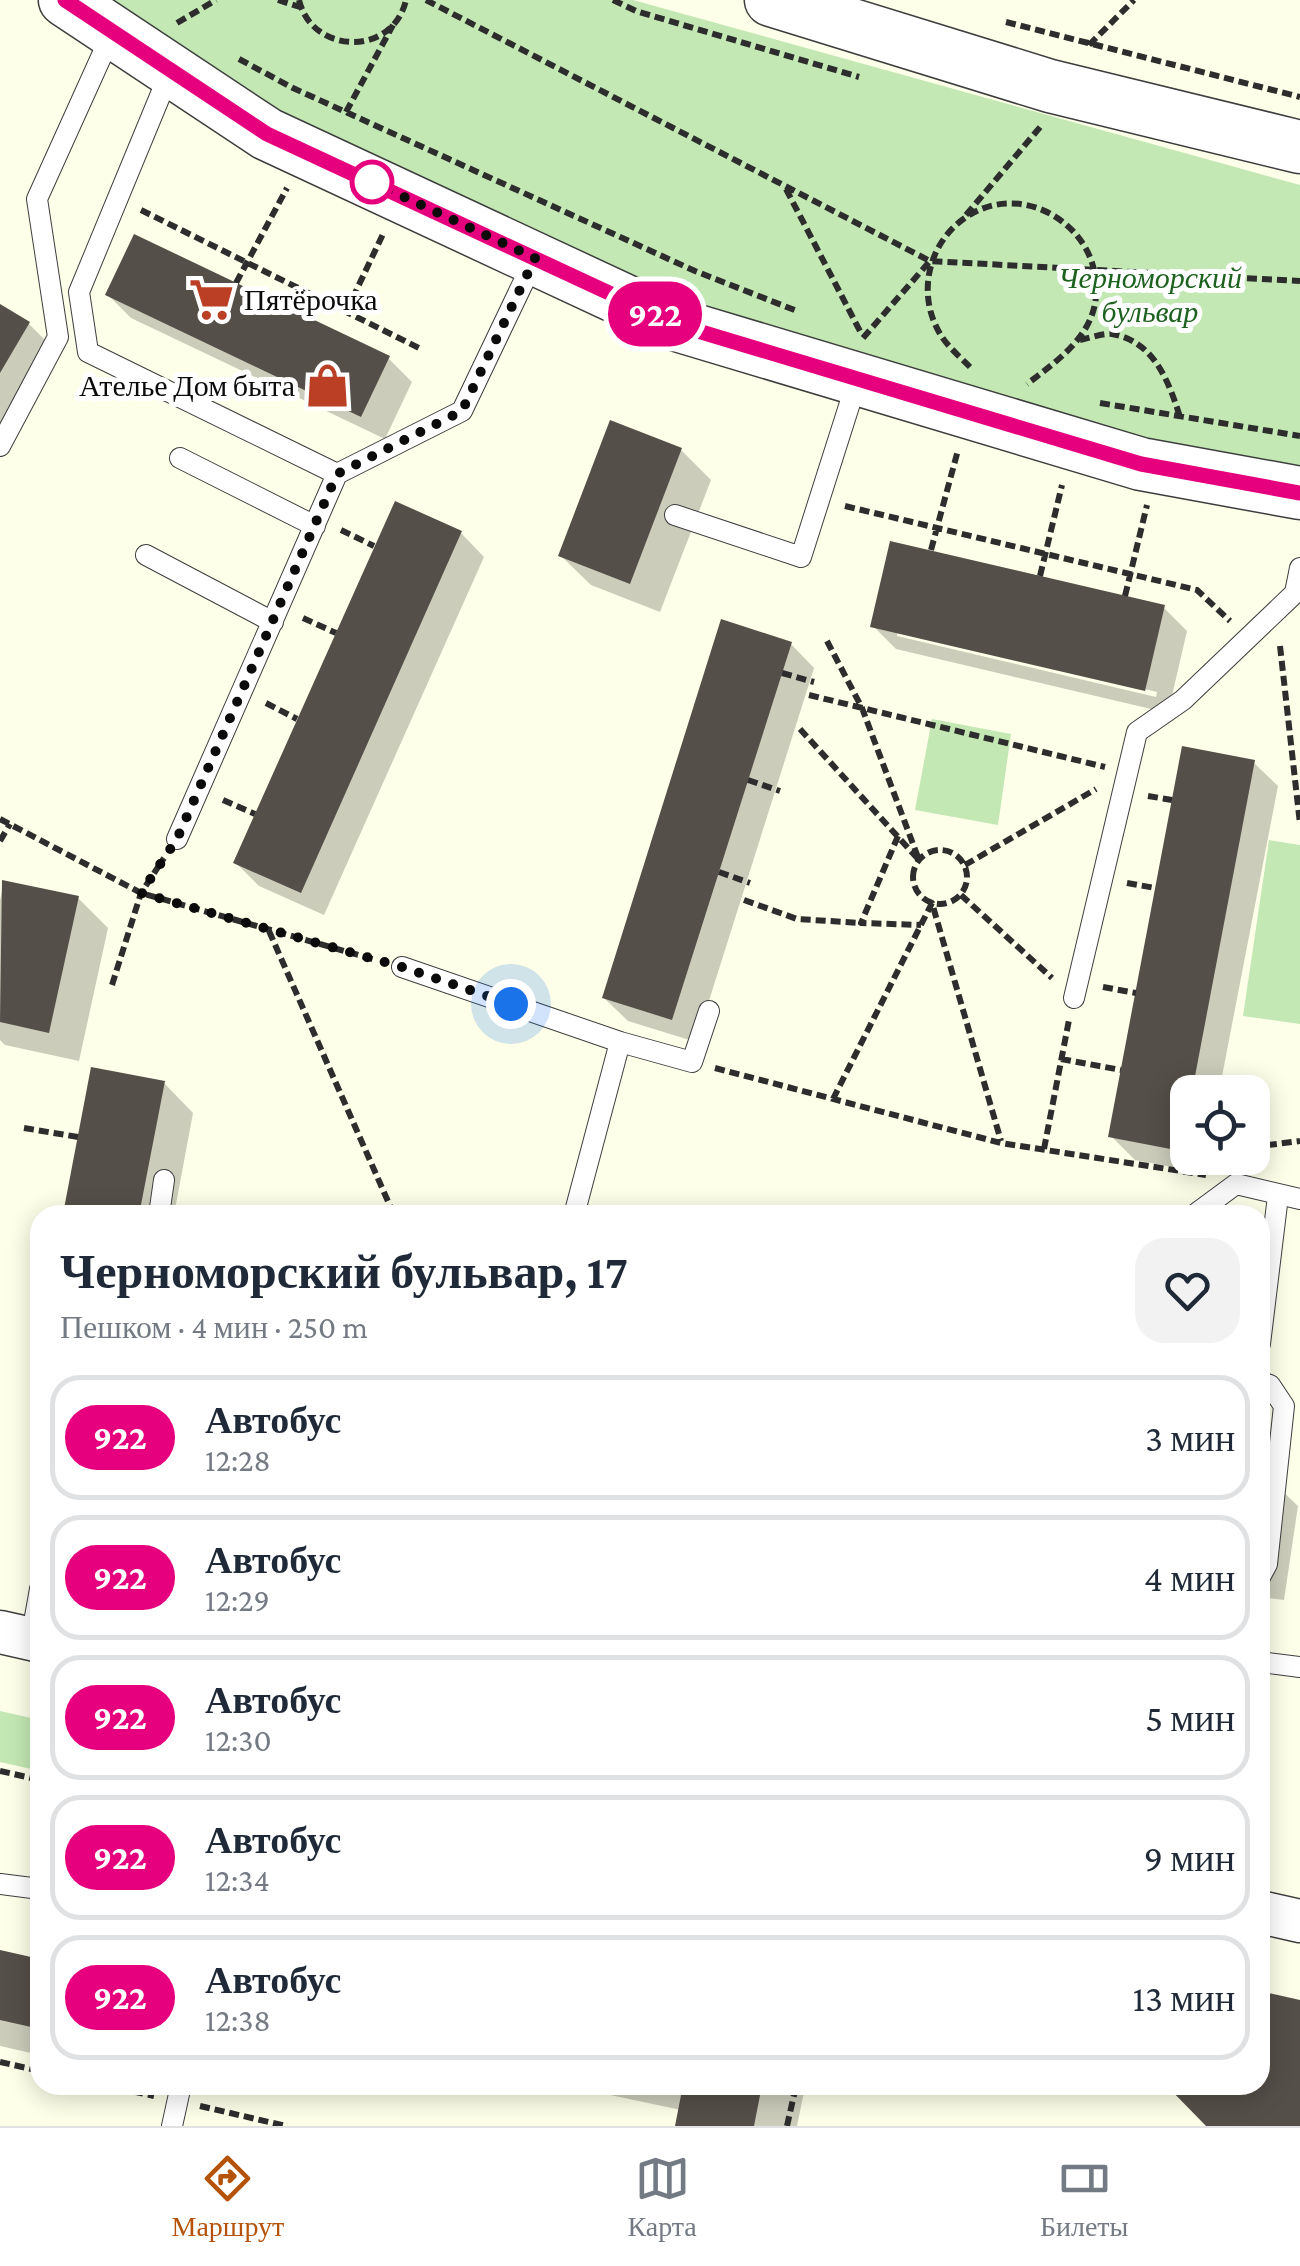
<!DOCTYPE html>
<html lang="ru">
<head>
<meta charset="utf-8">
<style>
  body { margin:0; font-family:"Crimson Pro",serif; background:#f2f2f3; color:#1f2937; height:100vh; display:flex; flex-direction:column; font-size:38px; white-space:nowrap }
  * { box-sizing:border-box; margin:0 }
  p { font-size:32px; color:#747a83 }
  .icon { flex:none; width:55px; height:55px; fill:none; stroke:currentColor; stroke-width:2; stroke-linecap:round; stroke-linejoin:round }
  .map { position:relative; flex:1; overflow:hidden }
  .details { position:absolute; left:30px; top:1205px; width:1240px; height:890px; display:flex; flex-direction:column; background:#fff; border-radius:30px; box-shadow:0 5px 25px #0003 }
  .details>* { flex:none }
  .badge { padding:0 20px; border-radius:32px; font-size:35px; line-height:65px }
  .controls { position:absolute; left:1170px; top:1075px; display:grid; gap:20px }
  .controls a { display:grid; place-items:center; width:100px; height:100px; border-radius:20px; background:#fff; box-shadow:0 5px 25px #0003; font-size:50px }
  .you { position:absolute; width:50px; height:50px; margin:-25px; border:8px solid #fff; border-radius:50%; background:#1a73e8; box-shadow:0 0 0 15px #1a73e833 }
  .map>.badge { position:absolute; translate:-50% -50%; box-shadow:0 0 0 5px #fff }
  .round { display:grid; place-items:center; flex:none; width:105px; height:105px; border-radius:30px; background:#f2f2f3 }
  .summary { display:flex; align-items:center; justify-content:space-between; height:170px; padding:0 30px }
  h1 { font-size:48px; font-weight:700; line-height:75px }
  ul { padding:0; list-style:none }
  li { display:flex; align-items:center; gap:30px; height:125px; margin:0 20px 15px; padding:0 10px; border:5px solid #e0e1e3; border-radius:30px }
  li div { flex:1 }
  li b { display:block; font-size:38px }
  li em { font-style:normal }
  li .badge { min-width:110px; font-weight:700; text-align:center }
  .tab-bar { display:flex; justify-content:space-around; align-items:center; height:140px; border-top:2px solid #e0e1e3; background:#fff; font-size:28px; color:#747a83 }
  .tab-bar a { display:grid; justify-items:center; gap:5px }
  .tab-bar .on { color:#b45309 }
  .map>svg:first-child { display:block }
  .green { fill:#c3e8b4 }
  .shadow { fill:#0003; fill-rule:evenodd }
  .building { fill:#544f48 }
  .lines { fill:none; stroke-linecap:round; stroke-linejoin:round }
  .service-casing { stroke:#3e3e3e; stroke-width:22 }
  .minor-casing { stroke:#3e3e3e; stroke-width:45 }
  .tertiary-casing { stroke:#3e3e3e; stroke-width:55 }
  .path { stroke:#2d2d2d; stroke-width:6; stroke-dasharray:10 5; stroke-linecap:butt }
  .service { stroke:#fff; stroke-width:20 }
  .minor { stroke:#fff; stroke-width:42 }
  .tertiary { stroke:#fff; stroke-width:52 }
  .line-casing { stroke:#fff; stroke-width:22 }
  .line { stroke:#e6007e; stroke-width:15 }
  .walk { stroke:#0b0b0b; stroke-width:10; stroke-dasharray:0 18 }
  .stop-dot { fill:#fff; stroke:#e6007e; stroke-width:5 }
  .labels { text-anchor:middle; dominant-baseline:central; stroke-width:10; stroke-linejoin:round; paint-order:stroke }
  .park-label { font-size:30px; font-style:italic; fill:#1c621e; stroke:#fff }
  .poi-label { font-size:30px; fill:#0b0b0b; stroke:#fff; text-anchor:start }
</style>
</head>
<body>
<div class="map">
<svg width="1300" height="2126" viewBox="0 0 1300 2126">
  <rect width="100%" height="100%" fill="#feffe9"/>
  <path class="green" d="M 93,0 L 633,0 L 1300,185 L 1300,473 L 1143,444 L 679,304 L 275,116 Z
    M 932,719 L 1011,734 L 998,825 L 915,810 Z
    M 1269,840 L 1300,845 L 1300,1024 L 1243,1016 Z
    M 0,1711 L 40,1720 L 40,1771 L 0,1762 Z"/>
  <path class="shadow" d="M 135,238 L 389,359 L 412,382 L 385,439 L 131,318 L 108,295 Z
    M 0,307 L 29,324 L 52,347 L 0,436 Z
    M 681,450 L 711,480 L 660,612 L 591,585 L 561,556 Z
    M 461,533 L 484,557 L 324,915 L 259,886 L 236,863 Z
    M 1163,607 L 1187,631 L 1168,713 L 896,649 L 873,626 ZM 897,630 L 1157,692 L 1156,697 L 897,636 Z
    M 791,644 L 814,668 L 696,1042 L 628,1021 L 604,998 Z
    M 1254,763 L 1278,786 L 1219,1092 L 1188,1092 L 1188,1158 L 1207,1158 L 1204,1173 L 1135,1160 L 1111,1136 Z
    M 4,883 L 78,898 L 108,928 L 79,1061 L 5,1045 L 0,1040 L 0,900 Z
    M 164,1083 L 193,1113 L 174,1215 L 68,1215 L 66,1213 Z
    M 1260,1470 L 1298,1506 L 1284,1600 L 1260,1597 Z
    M 0,1952 L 40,1962 L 40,2055 L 0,2046 Z
    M 563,2085 L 797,2085 L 804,2092 L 797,2126 L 677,2126 L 681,2110 Z"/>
  <path class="building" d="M 134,234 L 390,356 L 361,417 L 105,295 Z
    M 0,304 L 30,322 L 0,373 Z
    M 610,420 L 682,448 L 630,584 L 558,556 Z
    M 395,501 L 462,531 L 301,893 L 233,863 Z
    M 890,541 L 1165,605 L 1145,691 L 870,627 Z
    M 721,619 L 792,642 L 672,1020 L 602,998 Z
    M 1182,746 L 1255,760 L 1192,1092 L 1188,1092 L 1188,1118 L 1181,1151 L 1108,1137 Z
    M 2,880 L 79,896 L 49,1033 L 0,1022 Z
    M 91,1067 L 165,1081 L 139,1215 L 63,1214 Z
    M 0,1950 L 40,1959 L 40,2029 L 0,2020 Z
    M 1260,1991 L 1300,2000 L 1300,2126 L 1206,2126 L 1166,2085 L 1260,2085 Z
    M 683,2085 L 762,2085 L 754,2126 L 675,2126 Z"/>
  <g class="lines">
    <defs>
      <path id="service" d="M 170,72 L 79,292 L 88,352 L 337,474 L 462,411 L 535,258
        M 0,446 L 58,337 L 37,199 L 112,33
        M 180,458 L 315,526
        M 675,515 L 801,557 L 857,381
        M 146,555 L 273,622
        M 177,839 L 337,474
        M 402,967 L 620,1042 L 574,1215
        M 1074,998 L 1137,732 L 1183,700 L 1295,593 L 1300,568
        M 620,1042 L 692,1062 L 709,1011
        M 159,1215 L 164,1180
        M 1194,1215 L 1236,1184 L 1300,1199
        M 1260,1344 L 1278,1196
        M 1260,1382 L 1270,1385 L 1284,1406 L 1267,1564 L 1260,1577
        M 31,1639 L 40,1589
        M 1260,1662 L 1300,1667
        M 0,1884 L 40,1889
        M 172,2126 L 181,2085"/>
      <path id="minor" d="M 0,1632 L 40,1641
        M 1260,1912 L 1300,1921"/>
      <path id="tertiary" d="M 65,0 L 267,134 L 677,325 L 1141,464 L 1300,493
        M 771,0 L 1050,86 L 1300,147"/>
    </defs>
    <use href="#service" class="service-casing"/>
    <use href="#minor" class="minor-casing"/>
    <use href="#tertiary" class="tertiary-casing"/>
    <path class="path" d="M 278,0 L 300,7
      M 299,0 C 312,55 393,57 406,0
      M 426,0 L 930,261 L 1300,281
      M 613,0 L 636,11 L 859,77
      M 1006,22 L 1300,97
      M 177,23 L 216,0
      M 1089,45 L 1134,0
      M 239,59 L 293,88 L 695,271 L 797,311
      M 346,112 L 393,25
      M 786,189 L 861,333
      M 141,210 L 419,348
      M 966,215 L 1041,126
      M 236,283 L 287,188
      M 346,312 L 384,232
      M 863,338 L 930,261
      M 1080,340 C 1090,338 1103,333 1112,334 C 1154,341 1169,382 1180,417
      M 970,367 C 959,356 946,345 939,332 C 914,288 932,231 979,210 C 1029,188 1087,224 1095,275 C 1104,328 1064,356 1027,384
      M 1100,403 L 1300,436
      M 845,506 L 1197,590 L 1230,621
      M 341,530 L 374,546
      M 931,550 L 958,450
      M 1040,576 L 1062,485
      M 1125,596 L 1147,505
      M 303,618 L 336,633
      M 1280,646 L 1300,824
      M 782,673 L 814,682
      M 809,695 L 1105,767
      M 266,703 L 297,719
      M 800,729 L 919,860 L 862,708 L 827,641
      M 748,780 L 780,791
      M 1148,796 L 1172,800
      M 223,800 L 255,814
      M 0,819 L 141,893 L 376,960
      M 898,836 L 861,923 L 921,925
      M 0,841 L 10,824
      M913 877a27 27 0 1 1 54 0a27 27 0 1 1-54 0Z
      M 965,865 L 1096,789
      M 719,872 L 750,883
      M 1127,883 L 1155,888
      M 961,895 L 1052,978
      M 744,900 L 797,919 L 861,923
      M 269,931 L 394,1215
      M 112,985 L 141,893 L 164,858
      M 1103,987 L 1136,993
      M 1061,1059 L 1121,1070
      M 715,1068 L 1001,1143 L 1206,1175
      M 833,1099 L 932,903 L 1001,1141
      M 24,1128 L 78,1137
      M 1252,1147 L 1300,1141
      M 1044,1149 L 1069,1020
      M 1196,1171 L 1220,1158
      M 0,1771 L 40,1780
      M 0,2062 L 40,2071
      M 104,2085 L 154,2096
      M 200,2106 L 286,2126
      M 787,2126 L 796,2086"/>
    <use href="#service" class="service"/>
    <use href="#minor" class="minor"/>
    <use href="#tertiary" class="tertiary"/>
  </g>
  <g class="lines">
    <defs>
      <path id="line" d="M 65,0 L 267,134 L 678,325 L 1141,464 L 1300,493"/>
    </defs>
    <use href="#line" class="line-casing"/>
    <use href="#line" class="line"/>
    <path class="walk" d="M 372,182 L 535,258 L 462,411 L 337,474 L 177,839 L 141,893 L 402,967 L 511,1004"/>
  </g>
  <defs>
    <symbol id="supermarket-bare" viewBox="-9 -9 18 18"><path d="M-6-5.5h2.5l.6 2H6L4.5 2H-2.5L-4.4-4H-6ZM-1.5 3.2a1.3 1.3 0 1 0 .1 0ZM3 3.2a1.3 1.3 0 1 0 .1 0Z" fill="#ba3f24" stroke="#fff" stroke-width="2.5" paint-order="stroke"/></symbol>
    <symbol id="shop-bare" viewBox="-9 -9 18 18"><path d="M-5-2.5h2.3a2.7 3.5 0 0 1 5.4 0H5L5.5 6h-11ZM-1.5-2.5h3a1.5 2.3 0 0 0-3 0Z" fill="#ba3f24" stroke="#fff" stroke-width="2.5" paint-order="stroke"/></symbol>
  </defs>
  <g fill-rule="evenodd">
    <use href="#supermarket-bare" x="180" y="268" width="63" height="63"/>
    <use href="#shop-bare" x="296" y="354" width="63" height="63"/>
  </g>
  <circle class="stop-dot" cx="372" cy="182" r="20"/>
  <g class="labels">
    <g class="park-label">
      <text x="1150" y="277">Черноморский<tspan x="1150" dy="34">бульвар</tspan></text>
    </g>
    <g class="poi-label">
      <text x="244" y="299">Пятёрочка</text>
      <text x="295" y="385" text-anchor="end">Ателье Дом быта</text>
    </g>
  </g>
</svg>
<div class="controls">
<a><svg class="icon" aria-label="locate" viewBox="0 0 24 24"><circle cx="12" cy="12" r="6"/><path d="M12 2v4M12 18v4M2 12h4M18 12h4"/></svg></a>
</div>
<div class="you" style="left:511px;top:1004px"></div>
<b class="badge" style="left:655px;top:314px;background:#e6007e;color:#fff">922</b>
<section class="details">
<div class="summary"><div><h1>Черноморский бульвар, 17</h1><p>Пешком · 4 мин · 250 m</p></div><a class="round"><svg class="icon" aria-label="heart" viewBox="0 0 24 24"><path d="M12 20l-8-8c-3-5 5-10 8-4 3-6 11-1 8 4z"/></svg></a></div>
<ul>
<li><span class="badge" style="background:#e6007e;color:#fff">922</span><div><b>Автобус</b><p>12:28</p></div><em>3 мин</em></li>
<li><span class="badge" style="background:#e6007e;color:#fff">922</span><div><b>Автобус</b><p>12:29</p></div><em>4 мин</em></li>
<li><span class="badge" style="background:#e6007e;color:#fff">922</span><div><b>Автобус</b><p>12:30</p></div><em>5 мин</em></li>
<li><span class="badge" style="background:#e6007e;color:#fff">922</span><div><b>Автобус</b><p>12:34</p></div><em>9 мин</em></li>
<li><span class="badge" style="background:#e6007e;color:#fff">922</span><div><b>Автобус</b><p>12:38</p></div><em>13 мин</em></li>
</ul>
</section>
</div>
<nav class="tab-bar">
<a class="on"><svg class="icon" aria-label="directions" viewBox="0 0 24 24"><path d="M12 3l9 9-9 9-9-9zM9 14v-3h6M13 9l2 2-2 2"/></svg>Маршрут</a>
<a><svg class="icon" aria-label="map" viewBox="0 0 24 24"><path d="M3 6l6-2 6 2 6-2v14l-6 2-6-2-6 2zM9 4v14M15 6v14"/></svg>Карта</a>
<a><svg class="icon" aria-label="tickets" viewBox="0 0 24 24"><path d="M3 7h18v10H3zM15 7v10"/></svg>Билеты</a>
</nav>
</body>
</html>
